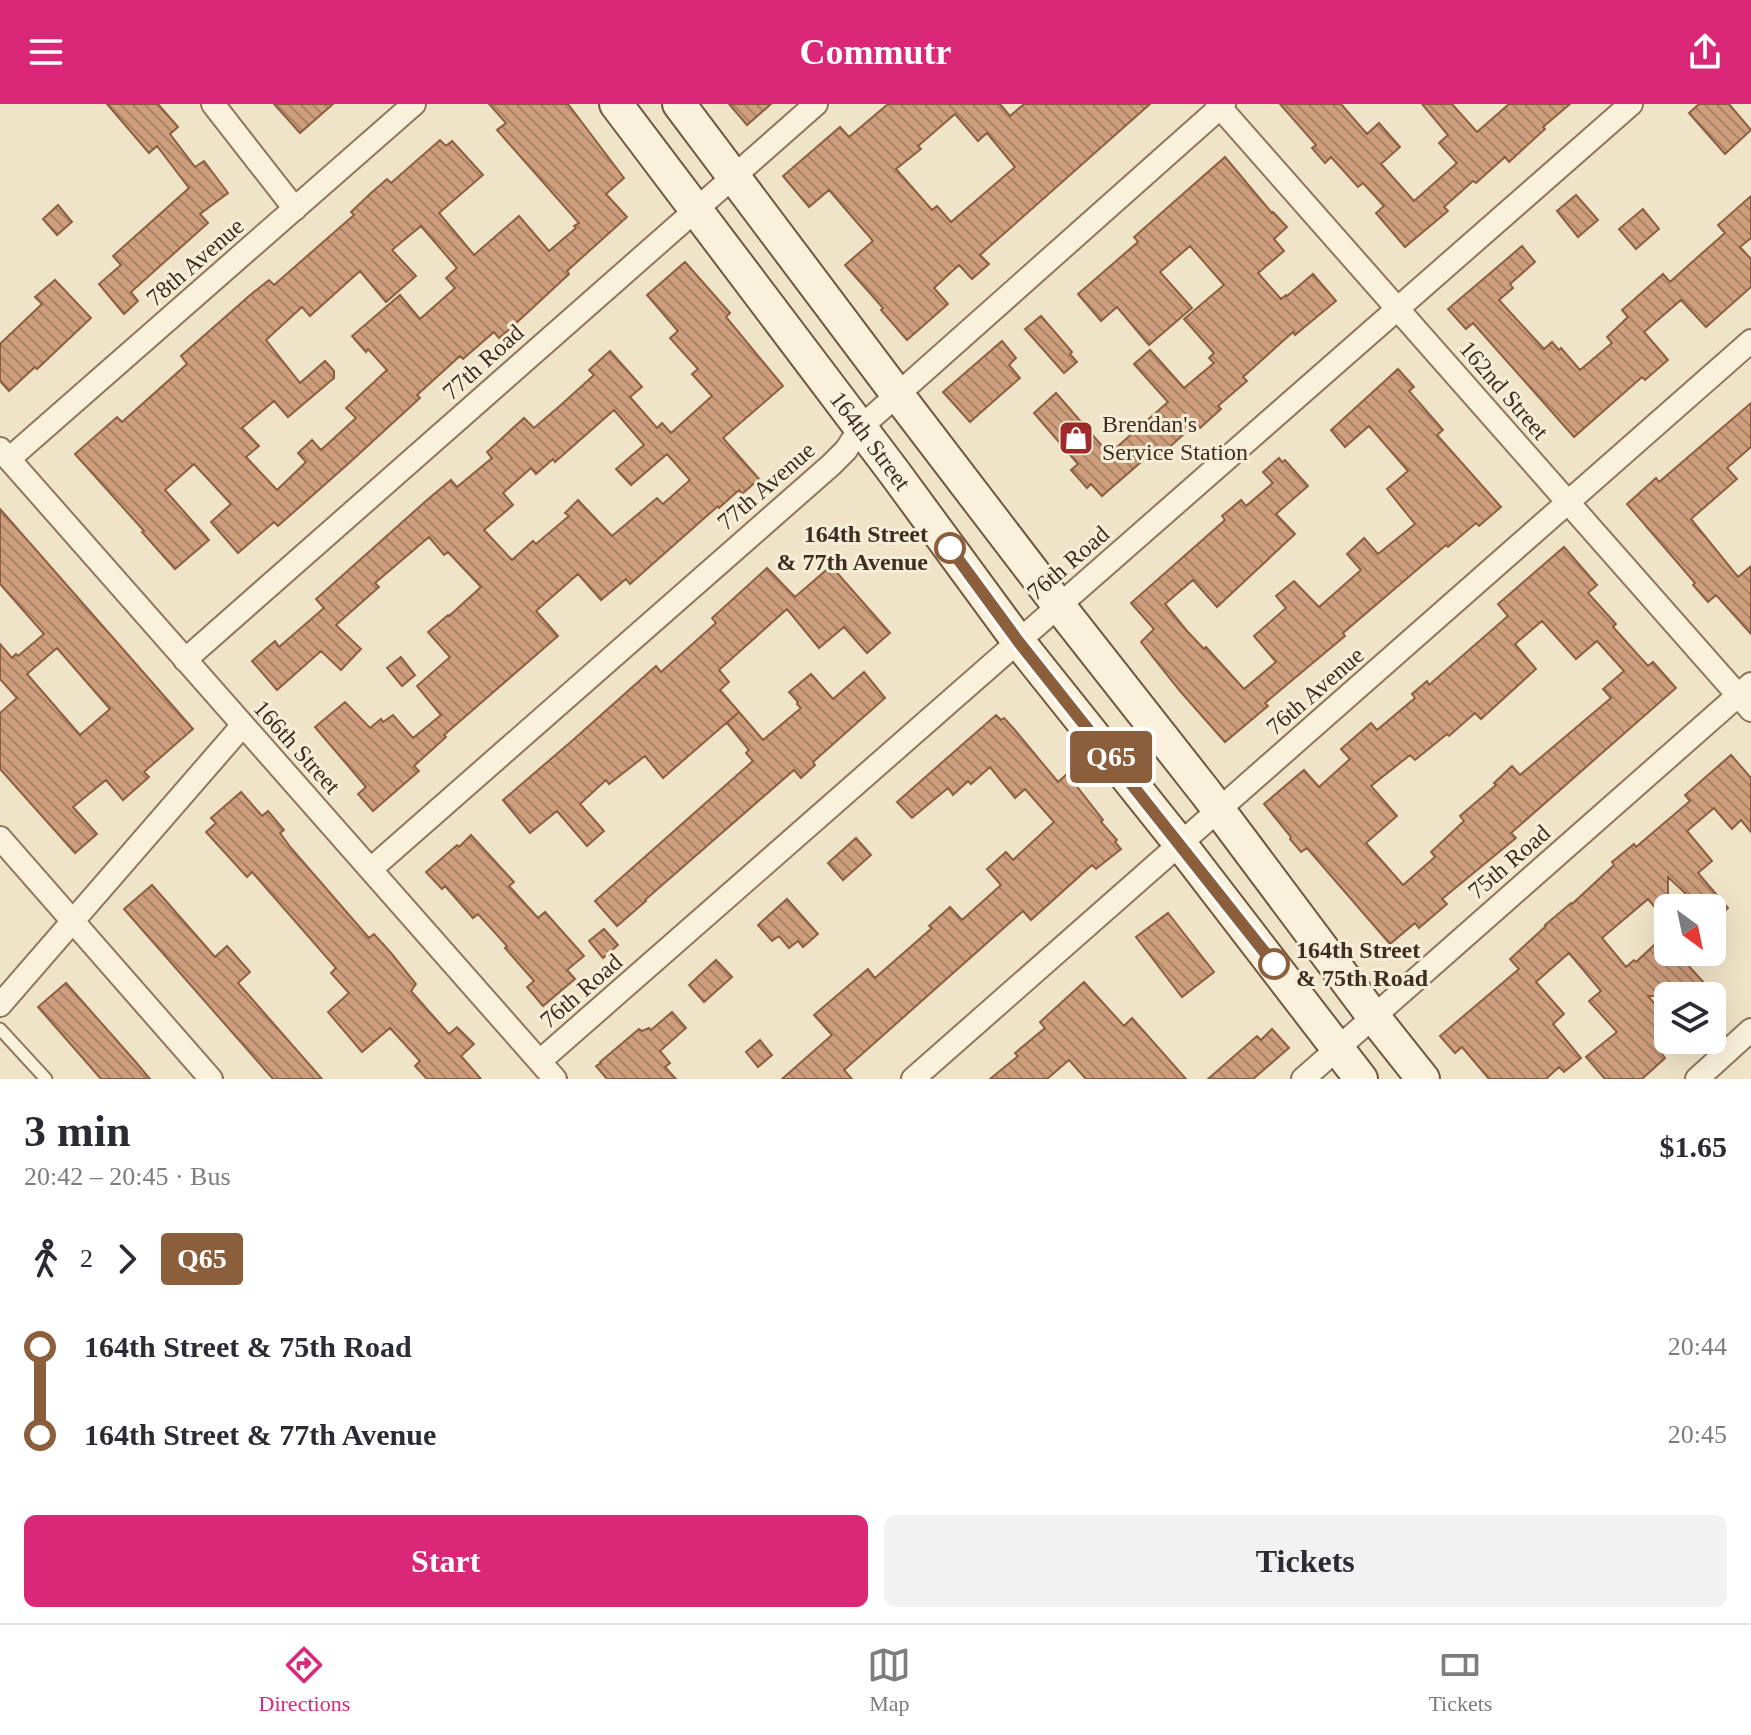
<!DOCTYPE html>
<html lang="en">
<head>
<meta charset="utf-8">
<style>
  body { margin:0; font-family:"Times New Roman",serif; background:#f2f2f3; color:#2b2b33; height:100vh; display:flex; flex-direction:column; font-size:30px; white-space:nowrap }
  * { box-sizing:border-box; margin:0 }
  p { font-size:26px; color:#7c7c81 }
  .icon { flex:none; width:44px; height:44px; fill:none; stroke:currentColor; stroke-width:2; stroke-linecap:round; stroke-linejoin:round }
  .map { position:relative; height:975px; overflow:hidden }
  .details { display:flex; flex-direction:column; background:#fff; flex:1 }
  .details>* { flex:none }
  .badge { padding:0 16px; border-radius:6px; font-size:28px; line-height:52px }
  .needle { width:52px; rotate:147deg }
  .tools { position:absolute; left:1654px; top:790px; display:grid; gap:16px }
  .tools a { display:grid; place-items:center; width:72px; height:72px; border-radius:12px; background:#fff; box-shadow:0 8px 32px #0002; font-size:40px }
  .map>.badge { position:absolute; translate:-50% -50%; box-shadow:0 0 0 4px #fff }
  .legs { display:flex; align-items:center; gap:12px; height:88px; padding:0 24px; font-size:26px }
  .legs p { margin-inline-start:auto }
  .summary { display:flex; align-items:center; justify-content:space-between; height:136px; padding:0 24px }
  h1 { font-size:44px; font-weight:800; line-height:60px }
  .cta { display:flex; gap:16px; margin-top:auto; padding:16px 24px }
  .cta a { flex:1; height:92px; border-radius:12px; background:#db2777; color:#fff; font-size:32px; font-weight:800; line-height:92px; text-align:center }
  .cta a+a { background:#f2f2f3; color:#2b2b33 }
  ul { padding:0 24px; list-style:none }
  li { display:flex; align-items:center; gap:28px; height:88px; font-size:30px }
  li i { display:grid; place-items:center; width:12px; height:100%; margin:0 10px; background:currentColor }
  li i::after { content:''; width:20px; height:20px; margin:-10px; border:6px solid; border-radius:50%; background:#fff }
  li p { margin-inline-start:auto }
  li:first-child i { background:linear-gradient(#0000 50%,currentColor 0) }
  li:last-child i { background:linear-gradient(currentColor 50%,#0000 0) }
  header { display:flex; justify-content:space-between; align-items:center; height:104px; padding:0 24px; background:#db2777; color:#fff; font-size:36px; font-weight:800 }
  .tab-bar { display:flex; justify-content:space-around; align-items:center; height:112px; border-top:2px solid #e1e1e2; background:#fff; font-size:22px; color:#7c7c81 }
  .tab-bar a { display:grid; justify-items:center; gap:4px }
  .tab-bar .active { color:#db2777 }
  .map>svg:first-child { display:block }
  .building { fill:url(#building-back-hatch); stroke:#8d5f41; stroke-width:2; fill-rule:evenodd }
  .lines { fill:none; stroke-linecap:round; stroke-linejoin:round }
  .lane-casing { stroke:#8d765c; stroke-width:15 }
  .street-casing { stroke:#8d765c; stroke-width:26 }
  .secondary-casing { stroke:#6f573f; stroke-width:36 }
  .lane { stroke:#faf1dc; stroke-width:11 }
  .street { stroke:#faf1dc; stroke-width:22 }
  .secondary { stroke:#faf1dc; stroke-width:32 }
  .line-1-casing { stroke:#fff; stroke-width:18 }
  .line-1 { stroke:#8b5e3c; stroke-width:12 }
  .stop-1-dot { fill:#fff; stroke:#8b5e3c; stroke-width:4 }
  .labels { text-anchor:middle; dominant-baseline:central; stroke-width:6; stroke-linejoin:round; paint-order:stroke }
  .street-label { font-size:24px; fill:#3d2e20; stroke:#f7eed8 }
  .poi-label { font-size:24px; fill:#3d2e20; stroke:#f7eed8; text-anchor:start }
  .stop-label { font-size:24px; font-weight:bold; fill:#3d2e20; stroke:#f7eed8; text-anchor:end }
</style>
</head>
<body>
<header><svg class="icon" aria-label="menu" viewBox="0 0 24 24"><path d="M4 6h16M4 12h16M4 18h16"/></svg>Commutr<svg class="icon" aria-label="share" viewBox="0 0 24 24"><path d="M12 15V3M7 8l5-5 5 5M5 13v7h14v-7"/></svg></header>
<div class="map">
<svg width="1751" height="975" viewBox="0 0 1751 975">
  <defs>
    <pattern id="building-back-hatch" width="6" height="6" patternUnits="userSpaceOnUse" patternTransform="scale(2)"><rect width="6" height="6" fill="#cf9f7d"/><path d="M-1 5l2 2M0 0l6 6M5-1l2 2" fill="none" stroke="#a98266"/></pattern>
  </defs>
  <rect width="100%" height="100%" fill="#f0e4c8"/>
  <path class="building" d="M 107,0 L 158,0 L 178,23 L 170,30 L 195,63 L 204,57 L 228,89 L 200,110 L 208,119 L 131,188 L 138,197 L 124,210 L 99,180 L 121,161 L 113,152 L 189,84 L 157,42 L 149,49 Z
    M 274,0 L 333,0 L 300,29 Z
    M 489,0 L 568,0 L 624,74 L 606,90 L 627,113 L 567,167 L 569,170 L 512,223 L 499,234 L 494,228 L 463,255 L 460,252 L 417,291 L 420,294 L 348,360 L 278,422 L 274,418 L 238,449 L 211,418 L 231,400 L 194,360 L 165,386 L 209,436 L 175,465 L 142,428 L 144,427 L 75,350 L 117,313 L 122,318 L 187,260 L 181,252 L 249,192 L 269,176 L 274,181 L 354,111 L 351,108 L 371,89 L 387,75 L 391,79 L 440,36 L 446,42 L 452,37 L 483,71 L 439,109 L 474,151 L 519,112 L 549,147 L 576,124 L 574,122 L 579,119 L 497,26 L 506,19 ZM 421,122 L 457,164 L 446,174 L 455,184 L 420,215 L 400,191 L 352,232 L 366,248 L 368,245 L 387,266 L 346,304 L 356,314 L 321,346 L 312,336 L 298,349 L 306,358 L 277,386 L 246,353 L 259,342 L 242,324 L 274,297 L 288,313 L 334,274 L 334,267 L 325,257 L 300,279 L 266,236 L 302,203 L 310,212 L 360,167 L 386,198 L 416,172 L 392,146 Z
    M 729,0 L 771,0 L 747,21 Z
    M 888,0 L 1000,0 L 1010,12 L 1024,0 L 1150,0 L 980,151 L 989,160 L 972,175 L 959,161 L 934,184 L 948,200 L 907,236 L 881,206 L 883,204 L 845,161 L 873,137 L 829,86 L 809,103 L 783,72 L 840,23 L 849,33 ZM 955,10 L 978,37 L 987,29 L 1015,63 L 951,118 L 937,102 L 932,106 L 896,65 L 921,45 L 918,42 Z
    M 1280,0 L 1341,0 L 1367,30 L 1379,19 L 1400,43 L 1381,60 L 1414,97 L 1457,59 L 1439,39 L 1448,31 L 1422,0 L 1452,0 L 1477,28 L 1509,0 L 1570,0 L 1543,23 L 1545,25 L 1509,58 L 1505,53 L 1476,79 L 1473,77 L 1444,103 L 1448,107 L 1405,143 L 1376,109 L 1384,102 L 1363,79 L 1358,83 L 1331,53 L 1325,59 L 1312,44 L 1316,41 Z
    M 1699,0 L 1729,0 L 1751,26 L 1725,50 L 1689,9 Z
    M 1225,53 L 1272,109 L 1273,108 L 1287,123 L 1274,135 L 1284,147 L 1258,169 L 1281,195 L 1286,191 L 1287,192 L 1313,170 L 1336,197 L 1295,231 L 1293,228 L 1243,273 L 1247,277 L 1218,302 L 1221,305 L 1200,324 L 1196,319 L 1153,358 L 1148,352 L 1102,392 L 1091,380 L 1087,384 L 1071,366 L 1078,360 L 1034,309 L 1056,289 L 1109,350 L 1168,298 L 1134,260 L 1150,246 L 1184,284 L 1214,259 L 1209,254 L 1214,249 L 1184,215 L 1224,181 L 1190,142 L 1160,168 L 1192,204 L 1149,241 L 1117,203 L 1101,217 L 1078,190 L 1138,138 L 1134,133 Z
    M 1576,91 L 1598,116 L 1578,133 L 1557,107 Z
    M 1751,92 L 1751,134 L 1740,143 L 1751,155 L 1751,183 L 1706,223 L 1681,196 L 1644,228 L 1668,256 L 1645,276 L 1642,273 L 1574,333 L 1473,219 L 1466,225 L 1448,205 L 1522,142 L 1535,158 L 1510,180 L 1513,184 L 1499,196 L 1544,245 L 1552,238 L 1559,246 L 1561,244 L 1580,266 L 1612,239 L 1607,233 L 1628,213 L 1622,206 L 1663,170 L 1670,178 L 1691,159 L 1725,129 L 1718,121 Z
    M 58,101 L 72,118 L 57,131 L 43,115 Z
    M 1643,105 L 1659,125 L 1636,145 L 1619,125 Z
    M 685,158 L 730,209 L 726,213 L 783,282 L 723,334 L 759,375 L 742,390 L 739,386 L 719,404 L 718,402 L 630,480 L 626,475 L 601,496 L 578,470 L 536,507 L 558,532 L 444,631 L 446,633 L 414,662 L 419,667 L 373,707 L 358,690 L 366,683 L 315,623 L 345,598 L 370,624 L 381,615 L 383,618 L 393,611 L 413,634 L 441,611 L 417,582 L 450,553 L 428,528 L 448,511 L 449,512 L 481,483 L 448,448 L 444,451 L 429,433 L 375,479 L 379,483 L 336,521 L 361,545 L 341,566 L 321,547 L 277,586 L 252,557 L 275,537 L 279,543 L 324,504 L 316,495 L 427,396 L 451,376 L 457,383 L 492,354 L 487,348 L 524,314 L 534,324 L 562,300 L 594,271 L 589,266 L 610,247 L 642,283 L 630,293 L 657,324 L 662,319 L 671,329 L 712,292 L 692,270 L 698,265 L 670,234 L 678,227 L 647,191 ZM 614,306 L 644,341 L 616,365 L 631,381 L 667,350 L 690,376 L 663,400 L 657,394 L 612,432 L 578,396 L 565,409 L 569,412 L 536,440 L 533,437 L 512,456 L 484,426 L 513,401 L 503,389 L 531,364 L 536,370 L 553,355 L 555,358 Z
    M 55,176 L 91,214 L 37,265 L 35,263 L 9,287 L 0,277 L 0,240 L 42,200 L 35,193 Z
    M 1041,212 L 1072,248 L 1070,250 L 1077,258 L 1064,269 L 1025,225 Z
    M 1002,237 L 1016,254 L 1009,261 L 1020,274 L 970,318 L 943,288 Z
    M 1398,265 L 1414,283 L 1409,287 L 1443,326 L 1437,331 L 1501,403 L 1479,422 L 1476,419 L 1448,443 L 1446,441 L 1343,529 L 1345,532 L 1265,599 L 1268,602 L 1225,638 L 1180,587 L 1141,538 L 1154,525 L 1131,499 L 1225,416 L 1222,412 L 1241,396 L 1246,402 L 1273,379 L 1263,368 L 1279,354 L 1282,358 L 1285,356 L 1308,382 L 1276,410 L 1295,430 L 1217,503 L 1193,476 L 1165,500 L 1187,527 L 1204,545 L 1206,543 L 1244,585 L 1276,558 L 1254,532 L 1286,504 L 1276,492 L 1294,477 L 1319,503 L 1361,466 L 1347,450 L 1364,434 L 1378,450 L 1415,420 L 1387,385 L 1408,367 L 1369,322 L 1345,343 L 1331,326 Z
    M 1751,299 L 1751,343 L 1727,364 L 1737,375 L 1691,415 L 1738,473 L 1751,462 L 1751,530 L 1716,491 L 1708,498 L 1693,481 L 1695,479 L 1627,400 L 1656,374 L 1659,378 Z
    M 0,405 L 193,625 L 144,668 L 149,673 L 123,696 L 106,676 L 73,703 L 97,730 L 75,749 L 0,665 L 0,609 L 17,594 L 0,575 L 0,540 L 12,554 L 16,550 L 18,552 L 44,530 L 0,480 ZM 57,544 L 110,605 L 80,631 L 27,570 Z
    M 1564,443 L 1597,481 L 1588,489 L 1616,520 L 1613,523 L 1648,562 L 1653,558 L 1676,584 L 1511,729 L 1516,734 L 1442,795 L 1447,800 L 1419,824 L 1415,819 L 1390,840 L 1307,744 L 1301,748 L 1290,735 L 1291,733 L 1264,700 L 1304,666 L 1319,683 L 1350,655 L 1341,645 L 1371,619 L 1377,626 L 1415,594 L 1412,590 L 1427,577 L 1429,581 L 1508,512 L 1498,500 ZM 1542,517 L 1576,555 L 1597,537 L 1624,567 L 1603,585 L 1611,594 L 1520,671 L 1512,662 L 1494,679 L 1496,681 L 1460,712 L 1464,717 L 1431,748 L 1435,753 L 1403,781 L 1366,739 L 1397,712 L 1371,682 L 1410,651 L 1415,656 L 1447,630 L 1449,632 L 1475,609 L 1481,615 L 1536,565 L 1515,540 Z
    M 831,462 L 890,529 L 867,549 L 844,523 L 819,544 L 787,505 L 719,566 L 729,578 L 720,586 L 739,608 L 663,674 L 645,652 L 609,680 L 606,676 L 580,700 L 604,727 L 587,742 L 557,707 L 530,729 L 503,696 L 573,636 L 656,562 L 661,568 L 716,519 L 712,514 L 767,464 L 795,493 Z
    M 401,553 L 415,571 L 402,582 L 387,564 Z
    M 864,568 L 885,594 L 813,658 L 815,661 L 801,674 L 794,666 L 645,796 L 646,797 L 617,822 L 595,797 L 753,657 L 746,649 L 749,646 L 727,619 L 739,608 L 763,636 L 801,604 L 797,600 L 798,598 L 789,588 L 811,570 L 833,595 Z
    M 996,611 L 1001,616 L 1004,614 L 1014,625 L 1058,678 L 1067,670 L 1103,716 L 1101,718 L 1117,736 L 1115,738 L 1121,745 L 1096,765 L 1092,761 L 1031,816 L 1023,807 L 844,966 L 852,975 L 782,975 L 832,931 L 814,911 L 868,865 L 875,874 L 932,824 L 929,822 L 950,803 L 962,816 L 1001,781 L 987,765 L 1006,748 L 1013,756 L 1054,718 L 1025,685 L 1015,694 L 990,663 L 971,680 L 968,677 L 953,691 L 948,684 L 912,714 L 897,698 Z
    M 1731,651 L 1751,674 L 1751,728 L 1741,716 L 1732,725 L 1714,704 L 1687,727 L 1712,757 L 1698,769 L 1728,804 L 1714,817 L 1712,815 L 1712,804 L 1701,804 L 1668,773 L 1668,819 L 1648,795 L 1602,834 L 1626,863 L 1634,856 L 1636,858 L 1668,828 L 1668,848 L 1676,848 L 1716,892 L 1648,892 L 1668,916 L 1668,940 L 1660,947 L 1665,954 L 1642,975 L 1605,975 L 1586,953 L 1617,928 L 1589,897 L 1601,887 L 1569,849 L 1536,878 L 1564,910 L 1553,920 L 1581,954 L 1564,968 L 1559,963 L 1546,975 L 1489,975 L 1462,943 L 1455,949 L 1440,932 L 1519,865 L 1510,855 L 1546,822 L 1545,821 L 1571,799 L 1572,800 L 1614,761 L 1612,758 L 1634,740 L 1636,743 L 1690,697 L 1685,691 Z
    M 241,688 L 262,712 L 268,707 L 284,726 L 280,729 L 291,744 L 369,834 L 374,830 L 391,849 L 416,880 L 411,887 L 449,930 L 457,923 L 474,940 L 461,952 L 481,975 L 427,975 L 415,962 L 420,957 L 390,924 L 362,948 L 328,908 L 349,889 L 331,869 L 336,864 L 252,768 L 247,773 L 206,728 L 216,719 L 211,714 Z
    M 471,731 L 514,778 L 509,782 L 538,814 L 545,808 L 584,852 L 567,866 L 575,875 L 543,902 L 527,883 L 534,877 L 505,844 L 507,842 L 478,810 L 473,814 L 445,782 L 442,785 L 426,768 L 457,741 L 459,743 Z
    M 856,734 L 871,751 L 843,776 L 828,759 Z
    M 152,781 L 215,853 L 227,842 L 250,868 L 238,879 L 322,975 L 273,975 L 124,805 Z
    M 787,795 L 818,830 L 803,843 L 798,837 L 789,844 L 779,832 L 772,837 L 758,821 Z
    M 1168,809 L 1214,868 L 1182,893 L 1136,833 Z
    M 604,825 L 618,841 L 603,854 L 589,837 Z
    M 716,856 L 732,873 L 704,898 L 689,881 Z
    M 1084,878 L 1124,922 L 1132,914 L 1186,975 L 1086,975 L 1069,956 L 1047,975 L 990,975 L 1018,952 L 1015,949 L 1045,924 L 1040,918 Z
    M 66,879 L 134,956 L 150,975 L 101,975 L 88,960 L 38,903 Z
    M 672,908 L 686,924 L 660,947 L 670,959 L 665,963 L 676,975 L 607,975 L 596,962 L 601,959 L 600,958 L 639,925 L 642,927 L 649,924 L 651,926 Z
    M 1272,925 L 1289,944 L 1253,975 L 1208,975 L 1257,932 L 1261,936 Z
    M 760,936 L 772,951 L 758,963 L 746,948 Z"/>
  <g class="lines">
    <defs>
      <path id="lane" d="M 0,925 L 46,975"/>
      <path id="street" d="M 213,0 L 295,105
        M 1217,0 L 1751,606
        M 0,345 L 555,975
        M 9,355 L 414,0
        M 185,556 L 816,0
        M 0,734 L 211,975
        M 371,765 L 831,361 L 846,346 L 861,323 L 1224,0
        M 0,901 L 243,621
        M 540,957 L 1631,0
        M 913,975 L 1751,237
        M 1303,975 L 1751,580
        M 1697,975 L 1751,926"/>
      <g id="secondary">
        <path id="s1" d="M 616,0 L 894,368 L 1018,537 L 1181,741 L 1361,975"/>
        <path d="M 679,0 L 897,290 L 1059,502 L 1206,689 L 1373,912 L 1423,975"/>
      </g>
    </defs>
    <use href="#lane" class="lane-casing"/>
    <use href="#street" class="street-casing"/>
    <use href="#secondary" class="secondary-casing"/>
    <use href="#lane" class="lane"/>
    <use href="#street" class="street"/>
    <use href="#secondary" class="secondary"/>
  </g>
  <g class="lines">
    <defs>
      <path id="line-1" d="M 950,444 L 1018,537 L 1274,860"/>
    </defs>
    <use href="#line-1" class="line-1-casing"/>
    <use href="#line-1" class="line-1"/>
  </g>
  <defs>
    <symbol id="shop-square" viewBox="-11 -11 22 22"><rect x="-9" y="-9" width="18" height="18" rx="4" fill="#9e2a2b" stroke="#f7eed8"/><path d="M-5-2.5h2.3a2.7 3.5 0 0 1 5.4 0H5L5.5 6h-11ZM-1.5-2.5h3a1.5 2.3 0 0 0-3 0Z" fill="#fff"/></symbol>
  </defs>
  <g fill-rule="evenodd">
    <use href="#shop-square" x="1056" y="314" width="40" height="40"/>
  </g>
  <g class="stop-1-dot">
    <circle cx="950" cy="444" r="14"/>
    <circle cx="1274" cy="860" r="14"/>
  </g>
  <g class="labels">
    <g class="street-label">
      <text transform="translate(195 158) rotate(-41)">78th Avenue</text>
      <text transform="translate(483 258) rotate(-42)">77th Road</text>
      <text transform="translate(1504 286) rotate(49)">162nd Street</text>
      <text stroke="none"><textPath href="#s1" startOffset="422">164th Street</textPath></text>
      <text transform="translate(766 382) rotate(-41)">77th Avenue</text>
      <text transform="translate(1068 459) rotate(-41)">76th Road</text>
      <text transform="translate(1315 587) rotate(-41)">76th Avenue</text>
      <text transform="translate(297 643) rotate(48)">166th Street</text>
      <text transform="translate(1509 758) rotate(-41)">75th Road</text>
      <text transform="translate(581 887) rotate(-41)">76th Road</text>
    </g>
    <g class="poi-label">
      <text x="1102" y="320">Brendan's<tspan x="1102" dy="28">Service Station</tspan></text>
    </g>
    <g class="stop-label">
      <text x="928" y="430">164th Street<tspan x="928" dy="28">&amp; 77th Avenue</tspan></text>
      <text x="1296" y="846" text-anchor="start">164th Street<tspan x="1296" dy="28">&amp; 75th Road</tspan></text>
    </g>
  </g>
</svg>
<div class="tools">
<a><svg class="needle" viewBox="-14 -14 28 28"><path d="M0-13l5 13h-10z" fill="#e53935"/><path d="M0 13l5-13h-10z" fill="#7c7c81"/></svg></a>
<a><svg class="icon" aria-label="layers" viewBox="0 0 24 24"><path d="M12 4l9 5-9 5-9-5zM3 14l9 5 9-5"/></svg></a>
</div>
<b class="badge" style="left:1111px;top:653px;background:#8b5e3c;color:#fff">Q65</b>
</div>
<section class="details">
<div class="summary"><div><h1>3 min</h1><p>20:42 – 20:45 · Bus</p></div><b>$1.65</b></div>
<div class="legs"><svg class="icon" aria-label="walk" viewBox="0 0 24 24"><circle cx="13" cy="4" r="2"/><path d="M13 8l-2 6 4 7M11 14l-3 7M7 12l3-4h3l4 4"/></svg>2<svg class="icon" aria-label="forward" viewBox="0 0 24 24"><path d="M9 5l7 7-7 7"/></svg><b class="badge" style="background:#8b5e3c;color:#fff">Q65</b></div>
<ul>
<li><i style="color:#8b5e3c"></i><b>164th Street &amp; 75th Road</b><p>20:44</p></li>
<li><i style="color:#8b5e3c"></i><b>164th Street &amp; 77th Avenue</b><p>20:45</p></li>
</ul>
<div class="cta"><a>Start</a><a>Tickets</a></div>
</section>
<nav class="tab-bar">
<a class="active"><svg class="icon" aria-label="directions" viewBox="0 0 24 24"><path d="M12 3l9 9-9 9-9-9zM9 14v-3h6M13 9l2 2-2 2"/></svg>Directions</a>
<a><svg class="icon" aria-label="map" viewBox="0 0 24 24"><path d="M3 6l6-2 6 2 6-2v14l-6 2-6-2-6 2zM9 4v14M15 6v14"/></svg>Map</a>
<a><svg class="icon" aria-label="tickets" viewBox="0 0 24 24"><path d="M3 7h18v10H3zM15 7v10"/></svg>Tickets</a>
</nav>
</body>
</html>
